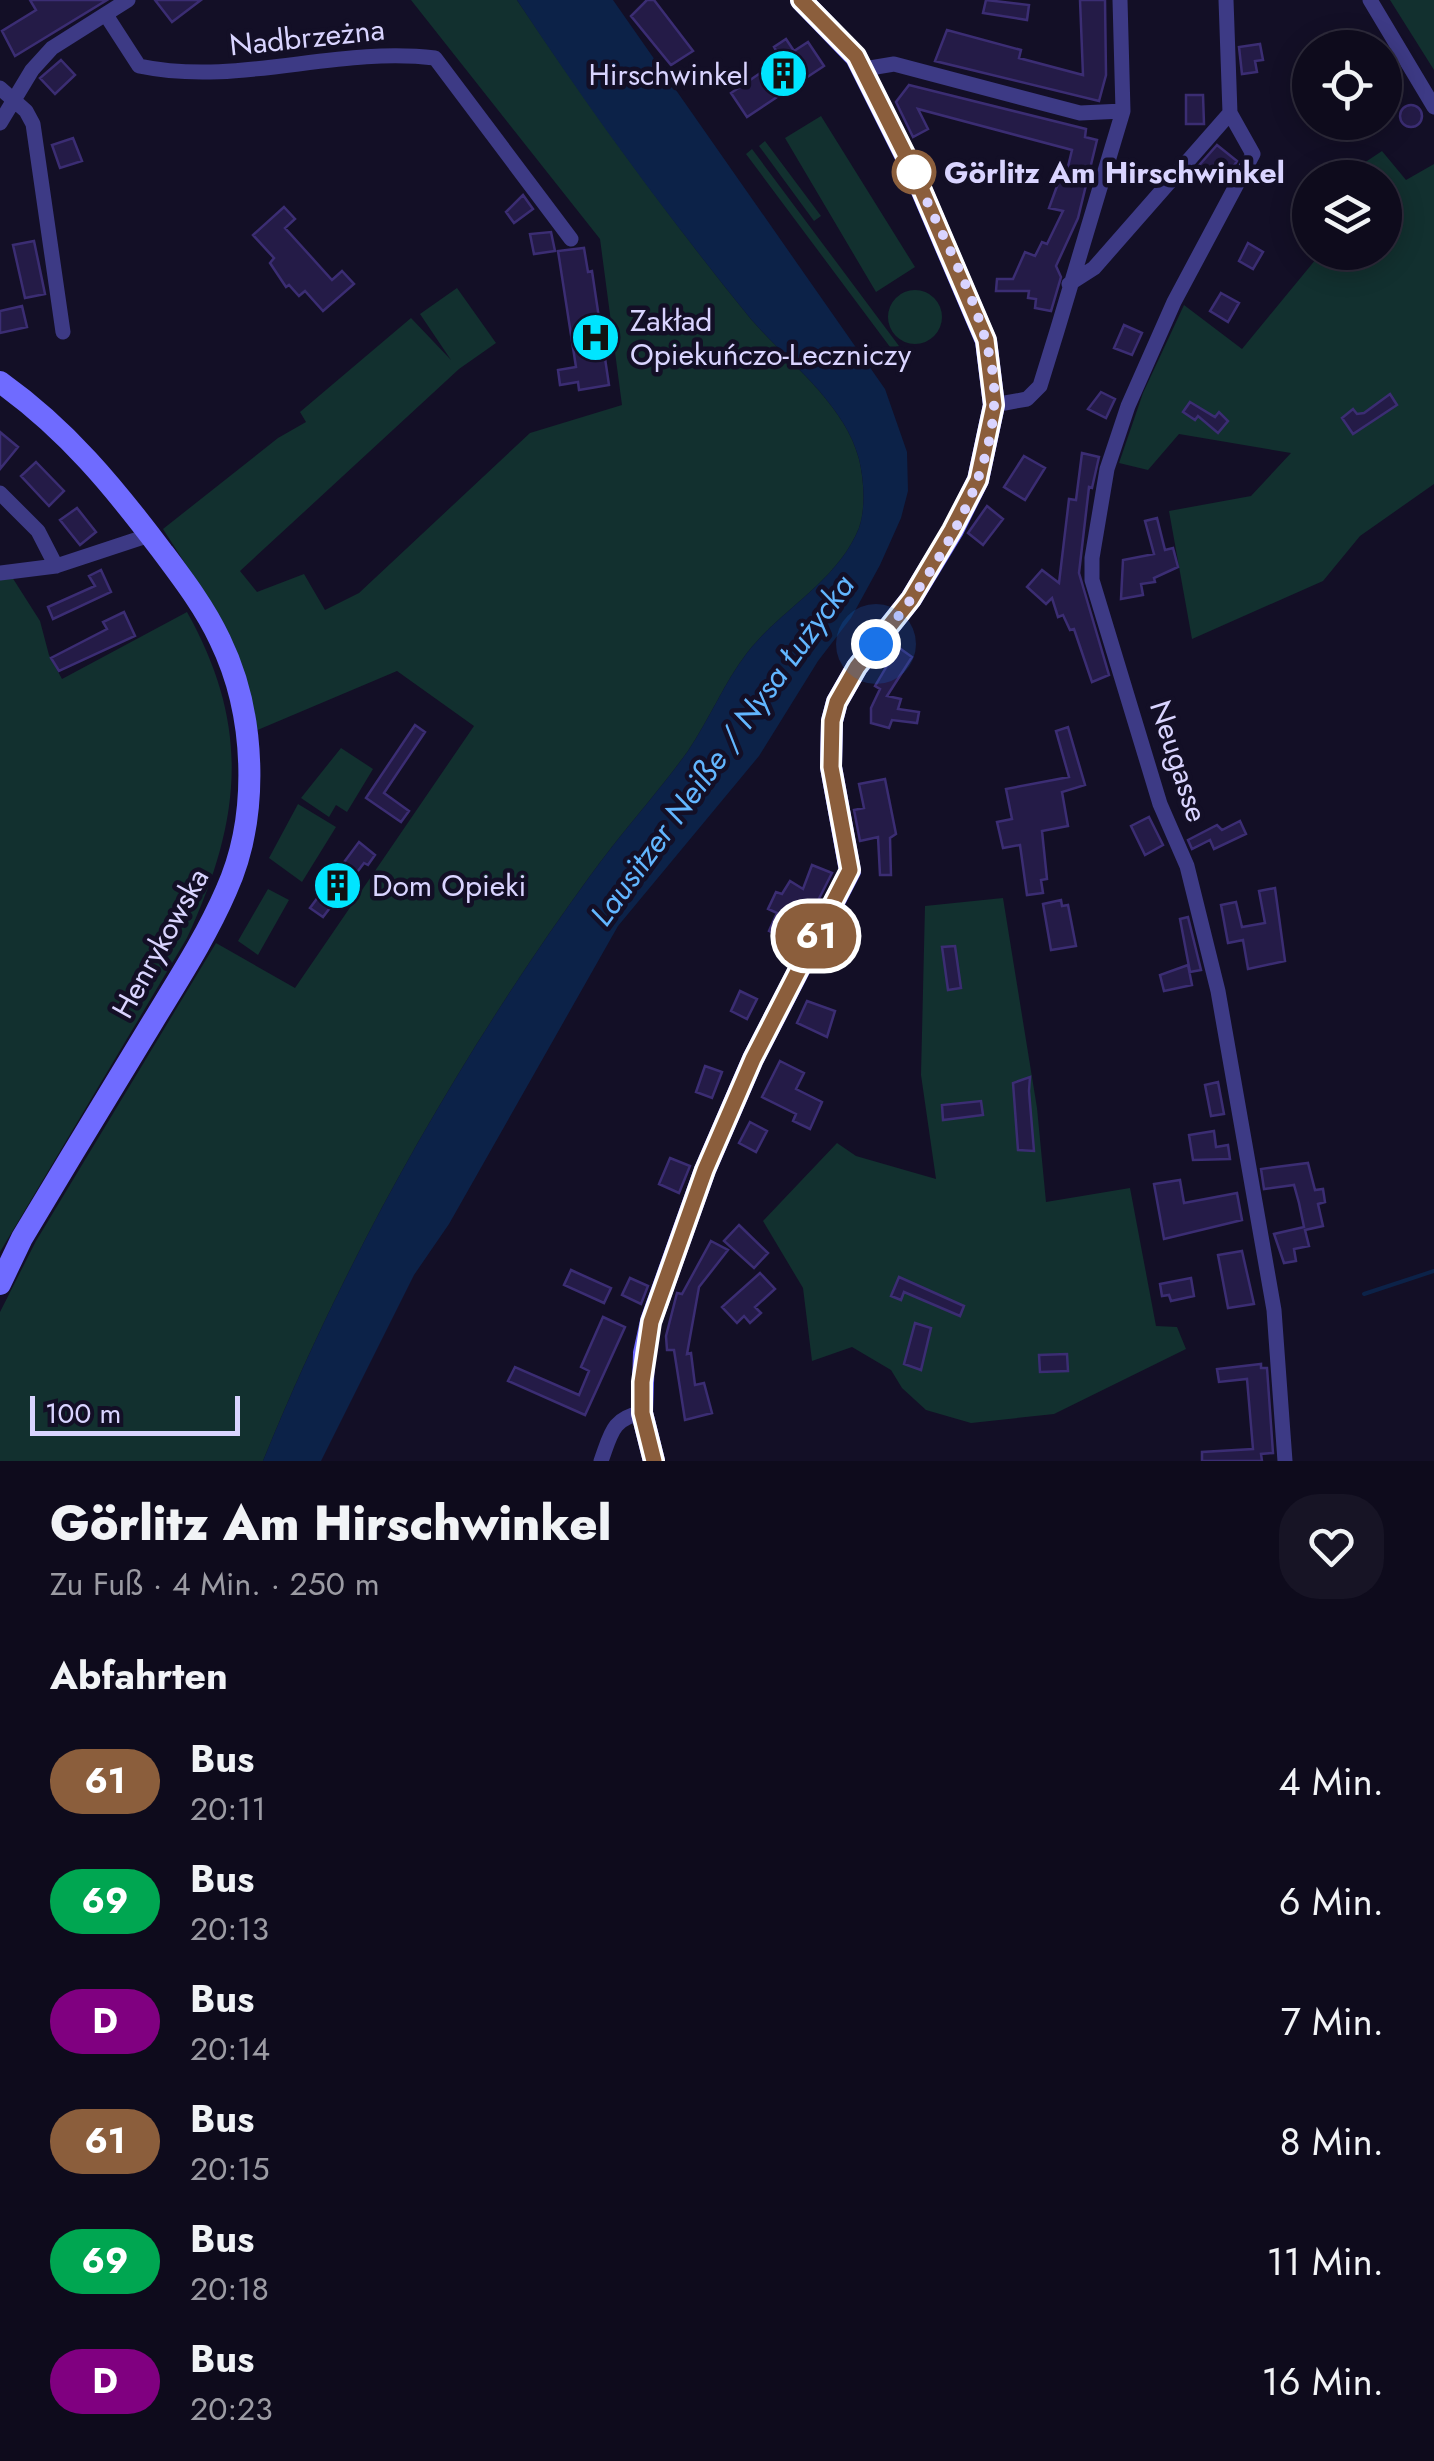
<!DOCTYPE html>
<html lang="de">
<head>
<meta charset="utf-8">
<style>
  body { margin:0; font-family:Jost,sans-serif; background:#171425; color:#f1f3f6; height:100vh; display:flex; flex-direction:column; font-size:38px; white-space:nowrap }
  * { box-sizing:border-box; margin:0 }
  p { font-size:32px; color:#9b9ba3 }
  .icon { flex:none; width:55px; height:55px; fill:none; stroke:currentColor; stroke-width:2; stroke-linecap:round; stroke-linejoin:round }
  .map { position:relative; height:1461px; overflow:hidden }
  .details { display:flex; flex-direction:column; background:#0e0b1c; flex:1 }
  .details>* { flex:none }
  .badge { padding:0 20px; border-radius:32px; font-size:35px; line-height:65px }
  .fabs { position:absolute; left:1292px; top:30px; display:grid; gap:20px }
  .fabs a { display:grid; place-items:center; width:110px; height:110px; border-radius:50%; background:#0e0b1c; box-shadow:0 5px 25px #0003,0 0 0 2px #2e2b3b; font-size:50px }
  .scale { position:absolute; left:30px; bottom:25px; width:210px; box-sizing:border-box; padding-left:10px; border:5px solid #d9d4ff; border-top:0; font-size:28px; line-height:35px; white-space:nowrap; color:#d9d4ff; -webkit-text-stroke:8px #130f26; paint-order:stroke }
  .you { position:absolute; width:50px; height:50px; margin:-25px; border:8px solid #fff; border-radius:50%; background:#1a73e8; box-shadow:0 0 0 15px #1a73e833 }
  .map>.badge { position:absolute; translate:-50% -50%; box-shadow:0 0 0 5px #fff }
  h2 { padding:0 50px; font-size:38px; line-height:90px }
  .round { display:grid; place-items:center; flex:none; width:105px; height:105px; border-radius:40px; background:#171425 }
  .overview { display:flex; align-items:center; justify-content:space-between; height:170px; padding:0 50px }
  h1 { font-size:48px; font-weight:800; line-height:75px }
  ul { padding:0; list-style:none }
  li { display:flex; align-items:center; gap:30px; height:120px; padding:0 50px }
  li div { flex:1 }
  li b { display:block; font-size:38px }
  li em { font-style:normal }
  li .badge { min-width:110px; font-weight:700; text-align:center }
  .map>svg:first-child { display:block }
  .green { fill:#12302f }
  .water { fill:#0c2248 }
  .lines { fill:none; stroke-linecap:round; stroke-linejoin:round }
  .stream { stroke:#0c2248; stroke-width:4 }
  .building { fill:#241b47; stroke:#3b2d73; stroke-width:2.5 }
  .street { stroke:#3d3a85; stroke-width:15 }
  .secondary { stroke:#6f6bff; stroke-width:22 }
  .line-casing { stroke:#fff; stroke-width:22 }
  .line { stroke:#8b5e3c; stroke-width:15 }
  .walk { stroke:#d9d4ff; stroke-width:10; stroke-dasharray:0 18 }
  .stop-dot { fill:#fff; stroke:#8b5e3c; stroke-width:5 }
  .labels { text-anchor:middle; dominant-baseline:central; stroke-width:9; stroke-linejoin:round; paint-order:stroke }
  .street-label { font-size:30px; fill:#d9d4ff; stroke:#130f26 }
  .poi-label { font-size:30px; fill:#d9d4ff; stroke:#130f26; text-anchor:start }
  .stop-label { font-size:30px; font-weight:bold; fill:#d9d4ff; stroke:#130f26; text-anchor:start }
  .water-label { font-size:32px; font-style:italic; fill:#62b6ff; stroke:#130f26 }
</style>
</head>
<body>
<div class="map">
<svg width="1434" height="1461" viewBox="0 0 1434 1461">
  <rect width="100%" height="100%" fill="#130f26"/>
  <path class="green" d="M 411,0 L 517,0 C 589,107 665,213 746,313 C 782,358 844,401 859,459 C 864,480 866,508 859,528 C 838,581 780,610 747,653 C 724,683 709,720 688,751 C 657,794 621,833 590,876 C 460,1055 346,1256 263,1461 L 0,1461 L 0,1312 L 36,1241 L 216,943 L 295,988 L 474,726 L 397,671 L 246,735 L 224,624 L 163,529 L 278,438 L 306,422 L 300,412 L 411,318 L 451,360 L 420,314 L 457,288 L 496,343 L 459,369 L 240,571 L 257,592 L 304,574 L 325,610 L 359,593 L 530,433 L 622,405 L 600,239 Z
    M 1390,0 L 1434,0 L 1434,70 Z
    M 821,116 L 915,267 L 876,292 L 785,138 Z
    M 765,141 L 821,216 L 814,221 L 759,146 Z
    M 752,149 L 899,346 L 893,351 L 746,154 Z
    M 1382,151 L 1406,180 L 1434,164 L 1434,484 L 1360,536 L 1323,581 L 1192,639 L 1169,511 L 1251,496 L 1291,453 L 1179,434 L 1148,470 L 1119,463 L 1143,393 L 1184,305 L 1242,349 L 1321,253 L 1385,252 L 1385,178 L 1343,177 Z
    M888 317a27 27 0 1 1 54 0a27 27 0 1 1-54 0Z
    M 0,577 L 12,577 L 40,621 L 49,655 L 62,679 L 187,612 C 252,728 241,821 187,938 L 0,1252 Z
    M 341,748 L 373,769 L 347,812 L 336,805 L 329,817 L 301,798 Z
    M 298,804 L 336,827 L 302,882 L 269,858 Z
    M 268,889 L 289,900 L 258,955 L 238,941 Z
    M 1003,898 L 1037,1108 L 1046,1202 L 1130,1188 L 1156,1326 L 1177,1327 L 1186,1349 L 1054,1414 L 971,1423 L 926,1410 L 902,1388 L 891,1370 L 852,1347 L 812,1361 L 803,1288 L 763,1221 L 837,1143 L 856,1156 L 936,1179 L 921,1075 L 925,906 Z"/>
  <path class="water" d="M 517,0 L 613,0 L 885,389 L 907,452 L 908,491 L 901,518 L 880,565 L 851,618 L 818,661 L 759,756 L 618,926 L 449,1224 L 414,1275 L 321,1461 L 263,1461 C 346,1256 460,1055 590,876 C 621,833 657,794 688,751 C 709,720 724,683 747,653 C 780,610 838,581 859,528 C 866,507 864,480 859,459 C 844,401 782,358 746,313 C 665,213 588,108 517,0 Z"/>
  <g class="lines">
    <path class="stream" d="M 1364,1294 L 1434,1271"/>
  </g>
  <path class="building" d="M 30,0 L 107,0 L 15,56 L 2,31 L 36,10 Z
    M 155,0 L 201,0 L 172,22 Z
    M 647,0 L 654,0 L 693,51 L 671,65 L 631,16 Z
    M 986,0 L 1029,5 L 1027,20 L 983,13 Z
    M 1080,0 L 1105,0 L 1106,75 L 1099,101 L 935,61 L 947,30 L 1021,50 L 1019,58 L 1083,75 Z
    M 786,39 L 794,51 L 808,42 L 824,66 L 747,117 L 731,93 L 781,59 L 774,47 Z
    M 1260,44 L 1263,60 L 1255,61 L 1257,72 L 1242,74 L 1239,47 Z
    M 61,60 L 75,75 L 55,94 L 40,78 Z
    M 909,85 L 1086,129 L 1085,137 L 1097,140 L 1078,218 L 1056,266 L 1061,277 L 1051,311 L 1035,308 L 1036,299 L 1028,298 L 1029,291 L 996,291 L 997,279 L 1013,279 L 1025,252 L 1035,256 L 1042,242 L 1047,244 L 1063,211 L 1049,208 L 1060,178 L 1065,179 L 1072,150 L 918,109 L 928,129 L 913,137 L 896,102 Z
    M 1186,95 L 1203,95 L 1204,124 L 1186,124 Z
    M1400 116a11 11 0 1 1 22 0a11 11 0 1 1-22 0Z
    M 73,138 L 82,161 L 60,168 L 52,145 Z
    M 1217,145 L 1237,161 L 1228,176 L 1217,168 L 1207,181 L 1194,171 Z
    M 523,195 L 533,209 L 514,223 L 506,212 Z
    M 284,207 L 295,219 L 285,228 L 332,280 L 342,271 L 354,284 L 323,311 L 305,291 L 299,296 L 289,285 L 286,287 L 270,263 L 274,258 L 253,235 Z
    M 551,232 L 555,251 L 534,254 L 530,234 Z
    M 34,241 L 45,294 L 25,298 L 13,245 Z
    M 1248,243 L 1263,252 L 1253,269 L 1239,261 Z
    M 584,248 L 588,272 L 592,271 L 609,385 L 579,390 L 578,382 L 560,385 L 558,370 L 576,367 L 558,251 Z
    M 1221,293 L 1239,303 L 1228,322 L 1210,311 Z
    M 22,306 L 27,327 L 0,333 L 0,311 Z
    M 1124,325 L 1142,333 L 1132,355 L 1114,348 Z
    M 1101,392 L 1115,399 L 1106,418 L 1088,409 Z
    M 1390,394 L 1397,405 L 1353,434 L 1342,418 L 1353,409 L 1357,414 L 1364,413 Z
    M 1190,402 L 1215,417 L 1219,412 L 1228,421 L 1218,433 L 1198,416 L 1195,420 L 1183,412 Z
    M 0,432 L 18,447 L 0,469 Z
    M 1082,453 L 1099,457 L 1092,488 L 1089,487 L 1079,573 L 1109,675 L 1092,682 L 1074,629 L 1070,630 L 1063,615 L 1058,617 L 1052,598 L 1046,604 L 1027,587 L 1042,570 L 1059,583 L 1069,499 L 1076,500 Z
    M 1024,456 L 1045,468 L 1025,500 L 1004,487 Z
    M 36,462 L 64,491 L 49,506 L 21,476 Z
    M 987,506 L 1003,519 L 983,545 L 968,533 Z
    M 77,508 L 96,532 L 80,545 L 60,520 Z
    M 1157,518 L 1165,550 L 1173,548 L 1178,567 L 1154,578 L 1155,582 L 1141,584 L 1143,595 L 1121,599 L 1123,560 L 1154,554 L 1145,521 Z
    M 101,570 L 111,592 L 53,619 L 48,607 L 95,586 L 89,576 Z
    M 124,612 L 135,636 L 59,671 L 51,658 L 107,629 L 103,622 Z
    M 898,647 L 912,657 L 887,696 L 901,699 L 898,709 L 919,712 L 917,723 L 892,720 L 889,728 L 871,723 L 871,708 L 880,689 L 875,686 Z
    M 415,725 L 425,732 L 384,793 L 409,811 L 401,822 L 366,798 Z
    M 1068,727 L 1085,785 L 1062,792 L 1068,826 L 1042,831 L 1047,879 L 1041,880 L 1043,893 L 1027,895 L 1020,845 L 1003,848 L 997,822 L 1012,819 L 1006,789 L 1069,777 L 1056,731 Z
    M 885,779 L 896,834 L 890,838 L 891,875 L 880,875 L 878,837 L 860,841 L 854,810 L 864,808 L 859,784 Z
    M 1149,817 L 1163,845 L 1145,855 L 1131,826 Z
    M 1240,821 L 1246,834 L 1214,849 L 1210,840 L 1192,849 L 1188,840 L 1217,825 L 1222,830 Z
    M 359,842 L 375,855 L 368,865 L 364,863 L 323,917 L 310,908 Z
    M 812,865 L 832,873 L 796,944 L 769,931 L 777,913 L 768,909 L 776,892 L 782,894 L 790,881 L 803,889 Z
    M 1275,888 L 1285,961 L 1248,969 L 1243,940 L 1228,943 L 1221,905 L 1236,902 L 1242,927 L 1265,923 L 1259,891 Z
    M 1061,900 L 1062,906 L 1068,905 L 1076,946 L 1051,950 L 1043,904 Z
    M 1188,917 L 1201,970 L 1190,972 L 1180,919 Z
    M 955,946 L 961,988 L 948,990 L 942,947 Z
    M 1188,965 L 1192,985 L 1164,991 L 1160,975 Z
    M 740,991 L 757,999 L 747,1019 L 731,1011 Z
    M 807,1001 L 835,1011 L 827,1037 L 797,1023 Z
    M 780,1061 L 804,1073 L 796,1089 L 822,1102 L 810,1129 L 793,1121 L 796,1114 L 762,1097 Z
    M 705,1066 L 722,1072 L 712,1098 L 696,1092 Z
    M 1030,1077 L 1029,1091 L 1034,1151 L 1018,1150 L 1013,1083 Z
    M 1218,1082 L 1224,1114 L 1211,1116 L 1205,1085 Z
    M 981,1101 L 983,1115 L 943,1120 L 942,1105 Z
    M 750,1122 L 767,1131 L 756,1152 L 739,1143 Z
    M 1214,1131 L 1216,1147 L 1228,1145 L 1230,1159 L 1193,1160 L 1189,1135 Z
    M 670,1158 L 690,1166 L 679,1193 L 659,1184 Z
    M 1308,1163 L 1315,1190 L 1323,1189 L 1325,1202 L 1318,1204 L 1323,1226 L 1305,1230 L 1309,1246 L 1294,1249 L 1296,1261 L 1284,1263 L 1274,1234 L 1304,1227 L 1299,1203 L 1294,1185 L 1264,1189 L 1261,1169 Z
    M 1180,1180 L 1184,1203 L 1237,1193 L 1242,1220 L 1164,1239 L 1154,1184 Z
    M 739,1225 L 768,1253 L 754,1268 L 724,1241 Z
    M 711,1241 L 728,1250 L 699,1287 L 687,1354 L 691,1353 L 695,1385 L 704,1383 L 712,1413 L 685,1420 L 674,1350 L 667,1350 L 666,1336 L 677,1293 L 682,1294 Z
    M 1242,1251 L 1254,1304 L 1228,1308 L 1218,1255 Z
    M 571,1270 L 611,1288 L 604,1303 L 564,1285 Z
    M 760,1273 L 775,1289 L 755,1307 L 761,1313 L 750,1323 L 744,1316 L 737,1323 L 722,1307 Z
    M 899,1277 L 964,1306 L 960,1316 L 904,1292 L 901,1300 L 891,1296 Z
    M 630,1278 L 648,1286 L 641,1304 L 622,1295 Z
    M 1191,1278 L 1194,1296 L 1171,1301 L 1169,1295 L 1162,1296 L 1160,1284 Z
    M 603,1317 L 625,1327 L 585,1415 L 508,1381 L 515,1367 L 579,1395 L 589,1371 L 581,1367 Z
    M 915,1323 L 931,1328 L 921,1370 L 904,1364 Z
    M 1067,1354 L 1068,1371 L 1040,1372 L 1039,1355 Z
    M 1261,1364 L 1261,1368 L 1267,1368 L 1273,1453 L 1261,1454 L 1262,1461 L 1202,1461 L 1202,1452 L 1253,1449 L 1247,1379 L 1219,1382 L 1217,1369 Z"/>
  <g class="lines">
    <path class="street" d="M 1226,0 L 1230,113 L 1253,154 L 1174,302 L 1128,406 L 1107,469 L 1092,558 L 1092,580 L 1160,804 L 1187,866 L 1218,991 L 1274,1310 L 1285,1461
      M 1370,0 L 1434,107
      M 106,15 L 139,66 C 239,87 335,46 435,58 L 571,239
      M 864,69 L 894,64 L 1080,113 L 1123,111
      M 0,88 L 26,111 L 33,124 L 63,332
      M 0,123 L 32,70 L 52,48 L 128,0
      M 1069,284 L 1094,268 L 1230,113
      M 994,405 L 1027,399 L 1040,386 L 1057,331 L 1123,111 L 1120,0
      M 0,493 L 38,531 L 56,566
      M 0,573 L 56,566 L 150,535
      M 601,1461 C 611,1434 612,1418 642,1413"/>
    <path class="secondary" d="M 0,382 C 67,430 113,486 162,551 C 183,579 205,608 220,640 C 256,714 260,816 226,891 C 206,937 178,980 152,1023 C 108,1095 65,1166 22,1238 L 0,1284
      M 654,1461 L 642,1413 L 644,1353 L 651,1321 L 705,1170 L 753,1059 L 850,871 L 831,767 L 832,721 L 837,702 L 857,667 L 911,599 L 953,530 L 978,480 L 994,405 L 986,341 L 915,175 L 856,57 L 801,0"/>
  </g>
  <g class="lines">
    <defs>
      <path id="line" d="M 654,1461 L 642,1413 L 642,1382 L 651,1322 L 705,1170 L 753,1059 L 850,870 L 831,767 L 832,721 L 837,702 L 857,667 L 911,599 L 952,530 L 978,480 L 994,405 L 986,340 L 915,174 L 856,56 L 801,0"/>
    </defs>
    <use href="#line" class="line-casing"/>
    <use href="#line" class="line"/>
    <path class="walk" d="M 876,644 C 935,574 1011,459 991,363 C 978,297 940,234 914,172"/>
  </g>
  <defs>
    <symbol id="building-disc" viewBox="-11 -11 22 22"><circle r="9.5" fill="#00e5ff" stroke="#130f26"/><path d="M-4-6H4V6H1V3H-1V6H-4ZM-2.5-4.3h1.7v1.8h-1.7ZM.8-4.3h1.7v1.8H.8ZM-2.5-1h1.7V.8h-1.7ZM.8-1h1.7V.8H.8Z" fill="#111"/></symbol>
    <symbol id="hospital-disc" viewBox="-11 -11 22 22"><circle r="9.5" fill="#00e5ff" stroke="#130f26"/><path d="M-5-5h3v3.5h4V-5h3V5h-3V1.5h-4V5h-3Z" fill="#111"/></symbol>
  </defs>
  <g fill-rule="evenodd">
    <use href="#building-disc" x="756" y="46" width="55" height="55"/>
    <use href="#hospital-disc" x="568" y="310" width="55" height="55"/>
    <use href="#building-disc" x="310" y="858" width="55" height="55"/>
  </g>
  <circle class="stop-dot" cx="914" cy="172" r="20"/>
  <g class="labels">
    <g class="street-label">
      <text transform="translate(307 37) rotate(-6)">Nadbrzeżna</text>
      <text transform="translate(1179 761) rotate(72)">Neugasse</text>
      <text transform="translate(160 943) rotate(-61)">Henrykowska</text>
    </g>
    <g class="poi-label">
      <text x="749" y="74" text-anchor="end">Hirschwinkel</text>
      <text x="630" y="320">Zakład<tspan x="630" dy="34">Opiekuńczo-Leczniczy</tspan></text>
      <text x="372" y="885">Dom Opieki</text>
    </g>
    <g class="stop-label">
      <text x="944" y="172">Görlitz Am Hirschwinkel</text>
    </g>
    <g class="water-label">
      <text transform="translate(722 750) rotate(-54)">Lausitzer Neiße / Nysa Łużycka</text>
    </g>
  </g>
</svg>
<div class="fabs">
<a><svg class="icon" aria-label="locate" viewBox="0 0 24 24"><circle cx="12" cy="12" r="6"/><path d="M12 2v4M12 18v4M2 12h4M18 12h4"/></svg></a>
<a><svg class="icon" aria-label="layers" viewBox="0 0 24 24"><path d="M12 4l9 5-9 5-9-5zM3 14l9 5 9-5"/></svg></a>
</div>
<div class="scale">100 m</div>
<div class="you" style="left:876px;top:644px"></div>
<b class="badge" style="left:816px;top:936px;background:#8b5e3c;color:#fff">61</b>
</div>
<section class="details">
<div class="overview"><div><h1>Görlitz Am Hirschwinkel</h1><p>Zu Fuß · 4 Min. · 250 m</p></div><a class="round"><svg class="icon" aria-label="heart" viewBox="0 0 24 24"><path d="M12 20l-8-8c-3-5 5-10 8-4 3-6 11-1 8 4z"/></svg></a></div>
<h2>Abfahrten</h2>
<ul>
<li><span class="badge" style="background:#8b5e3c;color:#fff">61</span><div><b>Bus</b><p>20:11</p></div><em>4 Min.</em></li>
<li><span class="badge" style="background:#00a651;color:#fff">69</span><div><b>Bus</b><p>20:13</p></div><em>6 Min.</em></li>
<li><span class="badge" style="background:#800080;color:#fff">D</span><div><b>Bus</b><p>20:14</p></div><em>7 Min.</em></li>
<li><span class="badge" style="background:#8b5e3c;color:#fff">61</span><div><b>Bus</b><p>20:15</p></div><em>8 Min.</em></li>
<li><span class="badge" style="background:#00a651;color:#fff">69</span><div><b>Bus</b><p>20:18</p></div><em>11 Min.</em></li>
<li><span class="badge" style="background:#800080;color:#fff">D</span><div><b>Bus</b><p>20:23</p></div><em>16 Min.</em></li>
</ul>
</section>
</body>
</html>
